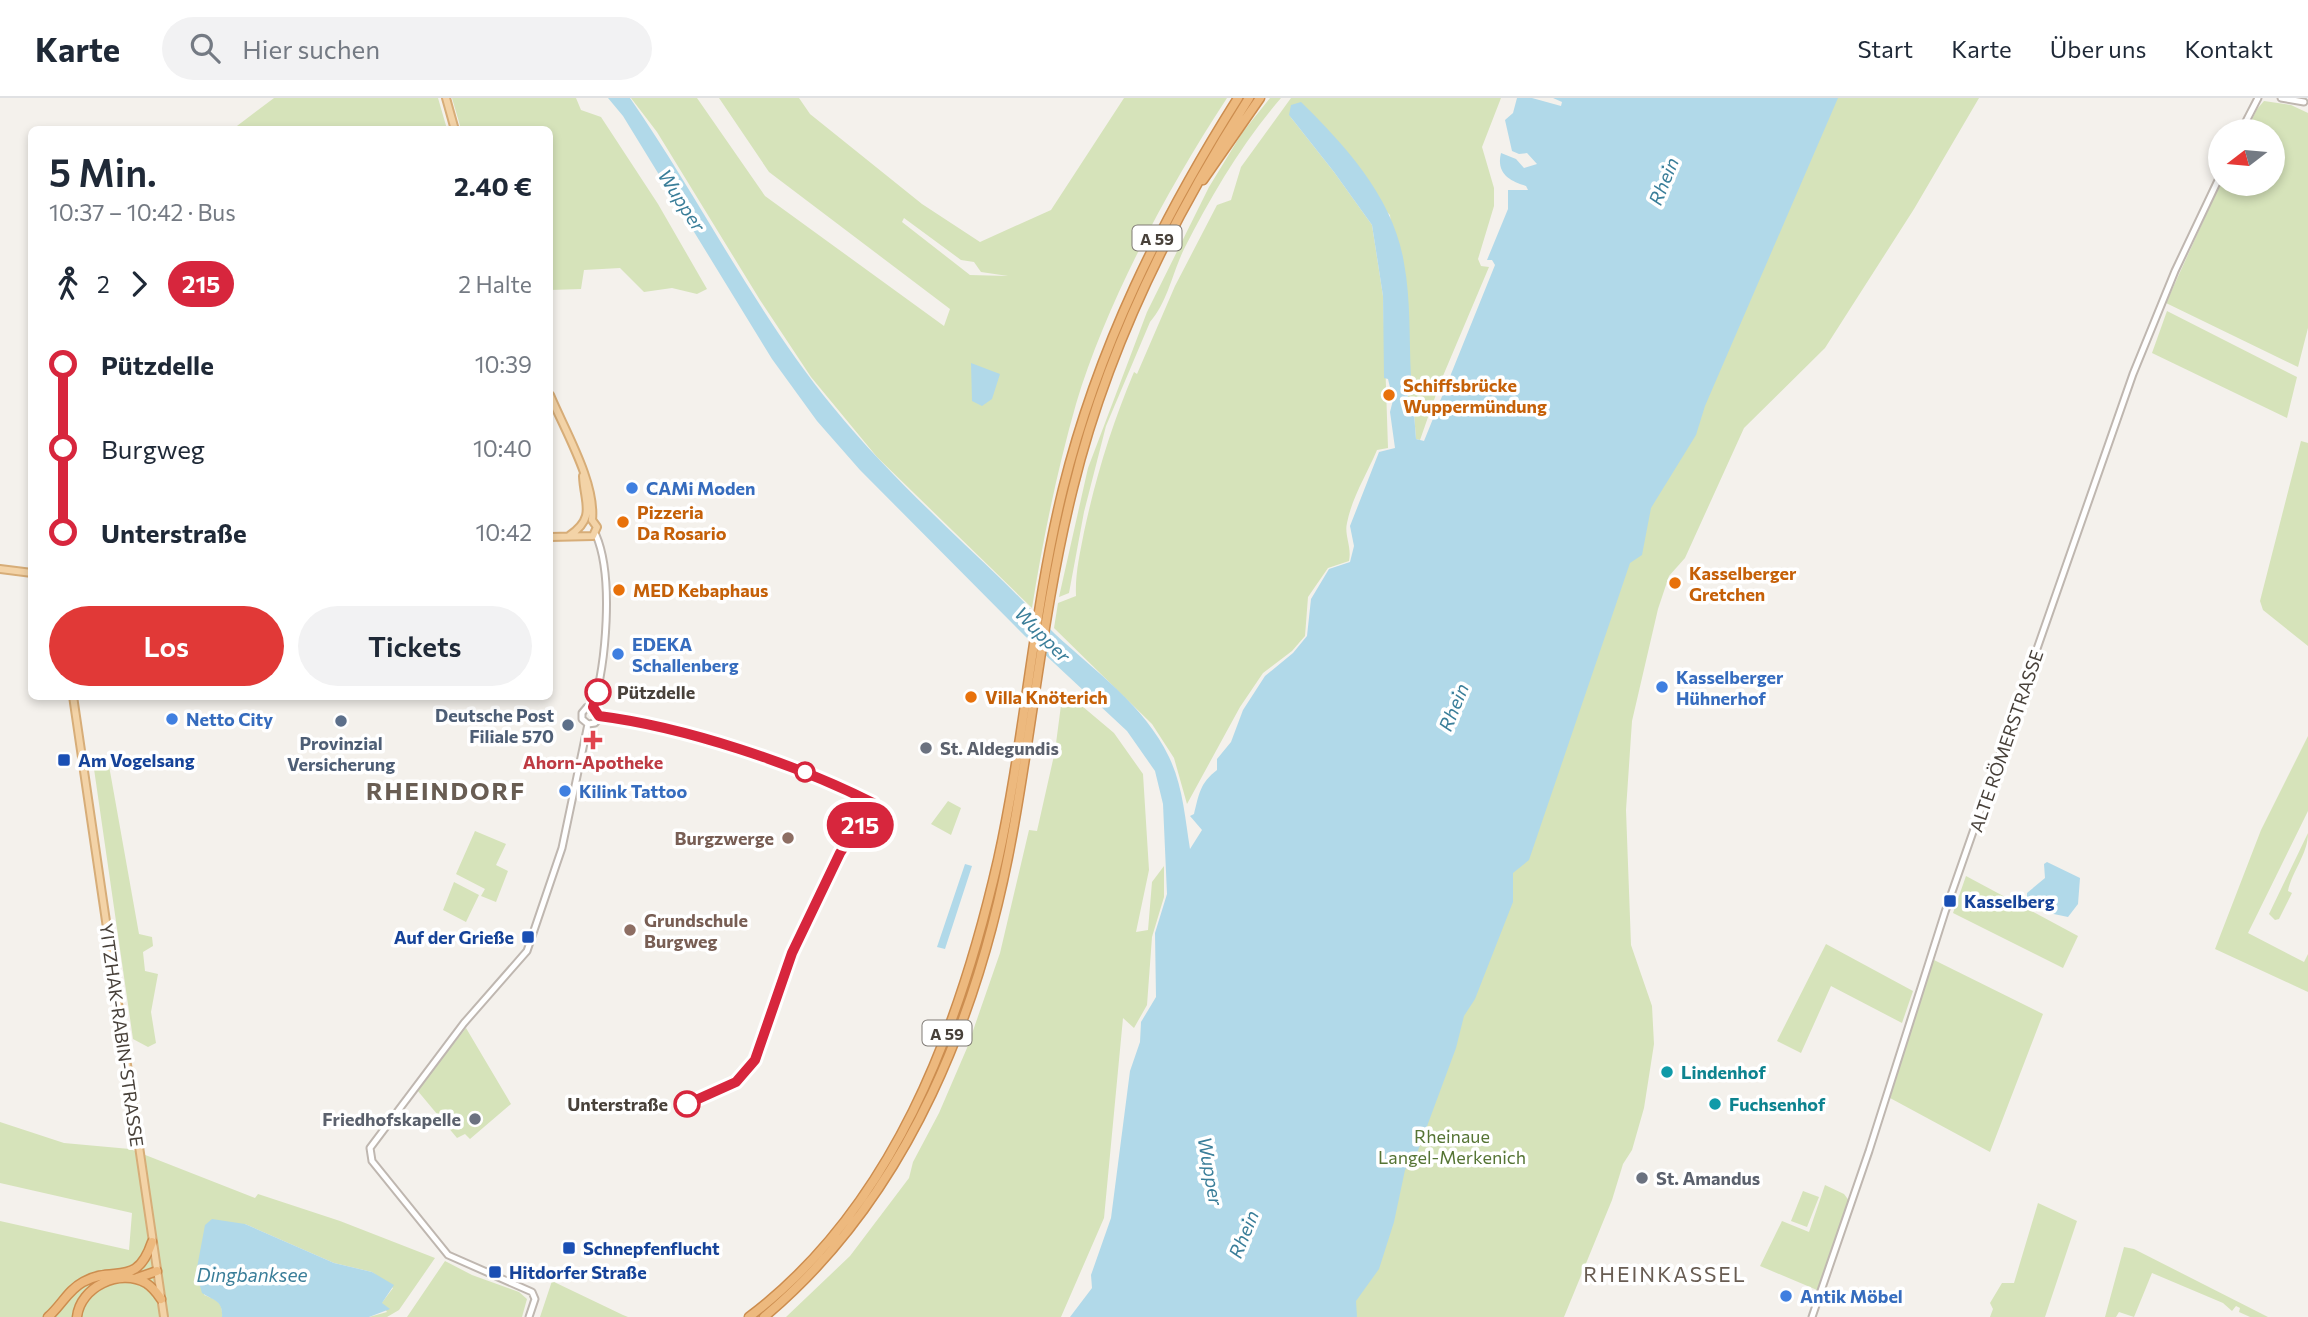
<!DOCTYPE html>
<html lang="de">
<head>
<meta charset="utf-8">
<style>
  body { margin:0; font-family:Commissioner,sans-serif; background:#f2f2f3; color:#1f2937; height:100vh; display:flex; flex-direction:column; font-size:26px; white-space:nowrap }
  * { box-sizing:border-box; margin:0 }
  p { font-size:23px; color:#747a83 }
  .icon { flex:none; width:38px; height:38px; fill:none; stroke:currentColor; stroke-width:2; stroke-linecap:round; stroke-linejoin:round }
  .map { position:relative; flex:1; overflow:hidden }
  .side { position:absolute; left:28px; top:28px; width:525px; height:574px; display:flex; flex-direction:column; background:#fff; border-radius:10px; box-shadow:0 4px 10px #0003 }
  .side>* { flex:none }
  .badge { padding:0 14px; border-radius:23px; font-size:24px; line-height:46px }
  .needle { width:46px; rotate:254deg }
  .controls { position:absolute; left:2208px; top:21px; display:grid; gap:14px }
  .controls a { display:grid; place-items:center; width:77px; height:77px; border-radius:50%; background:#fff; box-shadow:0 4px 10px #0003; font-size:35px }
  .map>.badge { position:absolute; translate:-50% -50%; box-shadow:0 0 0 4px #fff }
  .legs { display:flex; align-items:center; gap:10px; height:77px; padding:0 21px; font-size:23px }
  .legs p { margin-inline-start:auto }
  .headline { display:flex; align-items:center; justify-content:space-between; height:119px; padding:0 21px }
  h1 { font-size:38px; font-weight:600; line-height:52px }
  .action { display:flex; gap:14px; margin-top:auto; padding:14px 21px }
  .action a { flex:1; height:80px; border-radius:42px; background:#e13937; color:#fff; font-size:28px; font-weight:600; line-height:80px; text-align:center }
  .action a+a { background:#f2f2f3; color:#1f2937 }
  ul { padding:0 21px; list-style:none }
  li { display:flex; align-items:center; gap:24px; height:84px; font-size:26px }
  li i { display:grid; place-items:center; width:10px; height:100%; margin:0 9px; background:currentColor }
  li i::after { content:''; width:18px; height:18px; margin:-9px; border:5px solid; border-radius:50%; background:#fff }
  li p { margin-inline-start:auto }
  li:first-child i { background:linear-gradient(#0000 50%,currentColor 0) }
  li:last-child i { background:linear-gradient(currentColor 50%,#0000 0) }
  header { display:flex; align-items:center; gap:42px; box-sizing:border-box; height:98px; padding:0 35px; background:#fff; border-bottom:2px solid #e0e1e3 }
  header strong { font-size:33px }
  nav { display:flex; gap:38px; margin-inline-start:auto; font-size:24px }
  .search { width:490px; height:63px; background:#f2f2f3; display:flex; align-items:center; gap:18px; box-sizing:border-box; padding:0 24px; border-radius:38px; color:#747a83; font-size:26px }
  .map>svg:first-child { display:block }
  .green { fill:#d6e3ba; fill-rule:evenodd }
  .water { fill:#b1d9e9 }
  .lines { fill:none; stroke-linecap:round; stroke-linejoin:round }
  .minor-casing { stroke:#bfb7b0; stroke-width:9 }
  .major-casing { stroke:#d7ad78; stroke-width:10 }
  .highway-casing { stroke:#cc8d4f; stroke-width:11 }
  .minor { stroke:#fff; stroke-width:5 }
  .major { stroke:#f3d3a7; stroke-width:6 }
  .highway { stroke:#edb97e; stroke-width:8 }
  .line-1-casing { stroke:#fff; stroke-width:16 }
  .line-1 { stroke:#d7263d; stroke-width:10 }
  .food-dot { fill:#e8710a; stroke:#fff; stroke-width:2.5 }
  .shop-dot { fill:#3f7fe0; stroke:#fff; stroke-width:2.5 }
  .stop-1-dot { fill:#fff; stroke:#d7263d; stroke-width:3.5 }
  .service-dot { fill:#5c6f8a; stroke:#fff; stroke-width:2.5 }
  .health-dot { fill:#e0444e; stroke:#fff; stroke-width:2.5 }
  .worship-dot { fill:#6b7280; stroke:#fff; stroke-width:2.5 }
  .transit-dot { fill:#1a4fb4; stroke:#fff; stroke-width:2.5 }
  .education-dot { fill:#8d6e63; stroke:#fff; stroke-width:2.5 }
  .culture-dot { fill:#0f9aa8; stroke:#fff; stroke-width:2.5 }
  .labels { text-anchor:middle; dominant-baseline:central; stroke-width:7; stroke-linejoin:round; paint-order:stroke }
  .shield { fill:#fff; stroke:#7f7a75; stroke-width:2 }
  .shield-label { font-size:16px; font-weight:bold; fill:#48413a }
  .food-label { font-size:18px; font-weight:bold; fill:#c56008; stroke:#fff; text-anchor:start }
  .shop-label { font-size:18px; font-weight:bold; fill:#366cbe; stroke:#fff; text-anchor:start }
  .stop-label { font-size:18px; font-weight:bold; fill:#48413a; stroke:#fff; text-anchor:start }
  .service-label { font-size:18px; font-weight:bold; fill:#4e5e75; stroke:#fff; text-anchor:end }
  .street-label { font-size:18px; fill:#48413a; stroke:#fff }
  .worship-label { font-size:18px; font-weight:bold; fill:#5b616d; stroke:#fff; text-anchor:start }
  .transit-label { font-size:18px; font-weight:bold; fill:#164399; stroke:#fff; text-anchor:start }
  .health-label { font-size:18px; font-weight:bold; fill:#be3a42; stroke:#fff }
  .education-label { font-size:18px; font-weight:bold; fill:#785e54; stroke:#fff; text-anchor:end }
  .culture-label { font-size:18px; font-weight:bold; fill:#0d838f; stroke:#fff; text-anchor:start }
  .park-label { font-size:18px; fill:#557434; stroke:#fff }
  .water-label { font-size:19px; font-style:italic; fill:#3a7e99; stroke:#fff }
  .quarter-label { font-size:21px; letter-spacing:2px; fill:#695d53; stroke:#fff }
  .district-label { font-size:24px; font-weight:bold; letter-spacing:2px; fill:#695d53; stroke:#fff }
</style>
</head>
<body>
<header>
<strong>Karte</strong>
<div class="search"><svg class="icon" aria-label="search" viewBox="0 0 24 24"><circle cx="10" cy="10" r="6"/><path d="M15 15l6 6"/></svg>Hier suchen</div>
<nav><a>Start</a><a>Karte</a><a>Über uns</a><a>Kontakt</a></nav>
</header>
<div class="map">
<svg width="2308" height="1219" viewBox="0 0 2308 1219">
  <rect width="100%" height="100%" fill="#f4f1ec"/>
  <path class="green" d="M 274,0 L 438,0 L 447,31 L 233,31 Z
    M 452,0 L 576,0 L 581,12 L 601,19 L 658,106 L 707,191 L 697,196 L 672,190 L 644,194 L 620,170 L 584,172 L 581,191 L 550,192 L 550,32 L 461,31 Z
    M 631,0 L 697,0 L 765,98 L 944,228 L 950,211 L 769,74 L 719,0 L 799,0 L 810,16 L 922,106 L 980,144 L 1051,112 L 1124,0 L 1227,0 C 1169,88 1106,205 1076,306 C 1057,373 1043,441 1032,510 L 877,359 L 811,279 L 760,202 L 657,34 ZM 904,120 L 961,162 L 974,164 L 981,174 L 1008,178 L 970,177 L 902,124 Z
    M 1270,0 L 1281,0 C 1242,45 1211,98 1184,151 C 1172,176 1168,203 1150,224 L 1106,328 L 1084,414 L 1069,495 L 1059,499 L 1088,370 L 1147,214 L 1209,89 L 1242,35 Z
    M 1291,0 L 1501,0 L 1482,49 L 1494,90 L 1494,108 L 1478,161 L 1481,168 L 1489,169 L 1440,285 L 1420,342 L 1416,341 L 1413,302 L 1408,299 L 1406,283 L 1390,117 L 1289,17 L 1334,74 L 1372,127 L 1383,198 L 1388,350 L 1377,352 C 1367,376 1352,399 1347,425 C 1344,437 1352,449 1349,463 L 1328,470 L 1308,499 L 1305,538 L 1292,553 L 1263,575 L 1240,609 L 1187,706 L 1174,660 L 1152,626 L 1054,530 L 1058,505 L 1076,498 C 1075,476 1080,455 1084,434 C 1096,378 1112,326 1134,274 L 1137,276 L 1175,188 L 1217,107 L 1231,102 L 1241,69 Z
    M 1691,0 L 1979,0 L 1914,111 L 1825,250 L 1744,330 L 1685,460 L 1669,478 L 1658,511 L 1632,623 L 1626,712 L 1631,847 L 1652,908 L 1654,946 L 1644,1010 L 1632,1052 L 1623,1066 L 1612,1102 L 1564,1219 L 1204,1219 Z
    M 2264,3 L 2291,7 L 2308,15 L 2308,230 L 2298,269 L 2166,205 L 2221,84 L 2273,86 L 2273,33 L 2246,33 L 2257,11 Z
    M 2167,213 L 2297,279 L 2287,320 L 2152,255 Z
    M 2301,343 L 2308,345 L 2308,548 L 2263,512 L 2260,503 Z
    M 1063,592 L 1114,635 L 1143,676 L 1149,772 L 1136,834 L 1148,832 L 1152,784 L 1164,768 L 1164,799 L 1152,839 L 1147,907 L 1134,930 L 1123,920 L 1104,1120 L 1061,1219 L 786,1219 L 850,1158 L 909,1080 L 913,1064 L 939,1015 L 967,950 L 1000,855 L 1029,732 L 1037,733 L 1055,653 Z
    M 2308,638 L 2308,713 L 2248,835 L 2304,864 L 2308,856 L 2308,894 L 2215,851 L 2261,732 Z
    M 99,657 L 104,657 L 108,662 L 139,836 L 152,839 L 153,848 L 143,854 L 145,873 L 158,876 L 151,914 L 156,945 L 148,949 L 133,941 L 93,664 Z
    M 948,703 L 961,710 L 951,737 L 931,726 Z
    M 475,733 L 506,746 L 496,767 L 508,773 L 496,804 L 481,798 L 485,791 L 456,776 Z
    M 2308,735 C 2308,756 2292,773 2288,793 L 2292,795 L 2279,821 L 2275,822 L 2269,816 Z
    M 1966,778 L 2078,838 L 2063,870 L 1953,815 Z
    M 454,784 L 479,797 L 466,824 L 443,812 Z
    M 1826,846 L 1913,893 L 1902,925 L 1831,888 L 1801,955 L 1777,943 Z
    M 1932,861 L 2043,916 L 1990,1054 L 1890,1000 Z
    M 466,930 L 511,1006 L 470,1041 L 465,1036 L 457,1040 L 417,992 Z
    M 0,1024 L 64,1045 L 130,1051 L 255,1100 L 258,1096 L 340,1123 L 435,1160 L 399,1212 L 387,1219 L 369,1219 L 387,1214 L 381,1206 L 393,1190 L 372,1174 L 334,1165 L 245,1126 L 204,1197 C 217,1202 223,1204 222,1219 L 0,1219 L 0,1123 L 129,1152 L 132,1115 L 0,1085 Z
    M 1825,1087 L 1844,1096 L 1850,1104 L 1820,1191 L 1817,1192 L 1760,1168 L 1782,1123 L 1809,1134 Z
    M 1803,1093 L 1819,1099 L 1807,1129 L 1791,1123 Z
    M 2038,1105 L 2077,1123 L 2045,1219 L 1990,1219 L 1993,1211 L 1990,1205 L 2002,1185 L 2014,1185 Z
    M 2124,1149 L 2134,1151 L 2268,1219 L 2250,1219 L 2239,1214 L 2240,1210 L 2236,1208 L 2232,1213 L 2223,1205 L 2152,1175 L 2134,1219 L 2119,1214 L 2116,1219 L 2105,1219 Z
    M 445,1163 L 472,1177 L 519,1194 L 527,1201 L 522,1219 L 407,1219 Z
    M 552,1183 L 623,1217 L 628,1219 L 540,1219 Z"/>
  <path class="water" d="M 608,0 L 630,0 C 700,101 755,214 833,309 C 884,372 945,427 1003,483 C 1021,500 1037,519 1055,536 C 1095,573 1145,608 1169,659 C 1183,688 1185,720 1190,751 L 1202,732 L 1190,718 L 1194,716 C 1199,696 1200,685 1217,672 L 1217,661 L 1231,644 L 1243,612 L 1265,578 L 1293,555 L 1307,538 L 1311,501 L 1329,471 L 1350,464 L 1354,448 L 1350,428 L 1379,354 L 1395,350 L 1390,314 L 1393,302 L 1388,281 L 1384,280 L 1383,198 L 1372,127 L 1334,74 L 1289,17 L 1291,7 L 1301,4 C 1346,48 1394,101 1404,165 C 1411,202 1409,242 1411,279 L 1406,283 L 1408,299 L 1413,302 L 1416,341 L 1424,343 L 1495,167 L 1492,162 L 1487,162 L 1508,111 L 1508,92 L 1528,92 L 1526,88 C 1509,83 1496,75 1501,55 L 1516,61 L 1524,70 L 1537,66 L 1527,55 L 1519,56 L 1512,53 L 1505,22 L 1513,15 L 1517,0 L 1532,0 L 1561,8 L 1562,4 L 1553,0 L 1838,0 L 1705,308 L 1696,337 L 1651,410 L 1642,457 L 1630,465 L 1529,762 L 1513,775 L 1513,804 L 1475,901 L 1464,918 L 1456,950 L 1416,1058 L 1405,1072 L 1394,1124 L 1379,1171 L 1356,1203 L 1357,1219 L 1070,1219 L 1092,1190 L 1091,1177 L 1111,1120 L 1130,973 L 1140,944 L 1141,924 L 1156,899 L 1155,835 L 1167,796 L 1163,706 L 1155,673 L 1127,633 L 1025,538 L 860,372 L 817,323 L 772,261 L 623,18 Z
    M 971,265 L 1000,276 L 992,301 L 982,308 L 972,303 Z
    M 2047,764 L 2080,780 L 2078,806 L 2068,819 L 2049,815 L 2027,802 L 2027,795 L 2045,780 L 2044,766 Z
    M 965,766 L 972,768 L 945,851 L 937,849 Z
    M 212,1121 L 245,1126 L 334,1165 L 372,1174 L 394,1187 L 382,1205 L 390,1211 L 369,1219 L 222,1219 C 223,1202 214,1203 202,1195 L 196,1175 L 205,1127 Z"/>
  <g class="lines">
    <defs>
      <path id="minor" d="M 2281,0 L 2304,4
        M 2241,33 L 2258,0
        M 593,609 C 606,566 614,479 596,437
        M 588,626 L 582,621 L 582,615 L 587,609 L 593,609
        M 588,626 L 595,625 L 599,621 L 598,613 L 593,609
        M 529,1219 L 535,1201 L 532,1194 L 448,1157 L 372,1063 L 370,1050 L 464,925 L 527,853 L 562,750 L 588,626
        M 1812,1219 L 1869,1053 L 1945,814 L 2133,276 L 2175,173 L 2221,76"/>
      <path id="major" d="M 446,0 L 455,32
        M 550,297 C 565,333 596,385 592,422
        M 569,438 C 597,419 584,405 583,378
        M 550,439 L 593,438 L 597,429 L 592,422
        M 0,471 L 32,475
        M 73,598 L 164,1219"/>
      <path id="highway" d="M 1203,82 L 1260,0
        M 137,1180 L 157,1173
        M 48,1219 C 61,1208 68,1192 83,1184 C 115,1166 136,1191 152,1144
        M 77,1219 C 80,1189 120,1170 146,1185 C 152,1189 157,1195 161,1201
        M 749,1219 C 893,1110 959,932 998,762 C 1025,640 1033,513 1063,391 C 1098,250 1161,122 1238,0
        M 764,1219 C 910,1097 982,910 1014,727 C 1034,615 1045,501 1073,390 C 1107,250 1172,120 1249,0"/>
    </defs>
    <use href="#minor" class="minor-casing"/>
    <use href="#major" class="major-casing"/>
    <use href="#highway" class="highway-casing"/>
    <use href="#minor" class="minor"/>
    <use href="#major" class="major"/>
    <use href="#highway" class="highway"/>
  </g>
  <g class="lines">
    <defs>
      <path id="line-1" d="M 598,594 L 593,609 L 599,618 C 685,629 796,666 873,705 L 840,755 L 792,855 L 755,962 L 736,984 L 687,1006"/>
    </defs>
    <use href="#line-1" class="line-1-casing"/>
    <use href="#line-1" class="line-1"/>
  </g>
  <g class="food-dot">
    <circle cx="1389" cy="297" r="7"/>
    <circle cx="623" cy="424" r="7"/>
    <circle cx="1675" cy="485" r="7"/>
    <circle cx="619" cy="492" r="7"/>
    <circle cx="971" cy="599" r="7"/>
  </g>
  <g class="shop-dot">
    <circle cx="632" cy="390" r="7"/>
    <circle cx="618" cy="556" r="7"/>
    <circle cx="1662" cy="589" r="7"/>
    <circle cx="172" cy="621" r="7"/>
    <circle cx="565" cy="693" r="7"/>
    <circle cx="1786" cy="1198" r="7"/>
  </g>
  <g class="stop-1-dot">
    <circle cx="598" cy="594" r="12"/>
    <circle cx="805" cy="674" r="9"/>
    <circle cx="687" cy="1006" r="12"/>
  </g>
  <g class="service-dot">
    <circle cx="341" cy="623" r="7"/>
    <circle cx="568" cy="627" r="7"/>
  </g>
  <path class="health-dot" d="M589.5 631.5h7v7h7v7h-7v7h-7v-7h-7v-7h7z"/>
  <g class="worship-dot">
    <circle cx="926" cy="650" r="7"/>
    <circle cx="475" cy="1021" r="7"/>
    <circle cx="1642" cy="1080" r="7"/>
  </g>
  <g class="transit-dot">
    <rect x="57" y="655" width="14" height="14" rx="3.5"/>
    <rect x="1943" y="796" width="14" height="14" rx="3.5"/>
    <rect x="521" y="832" width="14" height="14" rx="3.5"/>
    <rect x="562" y="1143" width="14" height="14" rx="3.5"/>
    <rect x="488" y="1167" width="14" height="14" rx="3.5"/>
  </g>
  <g class="education-dot">
    <circle cx="788" cy="740" r="7"/>
    <circle cx="630" cy="832" r="7"/>
  </g>
  <g class="culture-dot">
    <circle cx="1667" cy="974" r="7"/>
    <circle cx="1715" cy="1006" r="7"/>
  </g>
  <g class="labels">
    <g class="shield">
      <rect x="1132.5" y="127.5" width="49" height="25" rx="5"/>
      <rect x="922.5" y="922.5" width="49" height="25" rx="5"/>
    </g>
    <g class="shield-label">
      <text x="1157" y="140">A 59</text>
      <text x="947" y="935">A 59</text>
    </g>
    <g class="food-label">
      <text x="1403" y="287">Schiffsbrücke<tspan x="1403" dy="21">Wuppermündung</tspan></text>
      <text x="637" y="414">Pizzeria<tspan x="637" dy="21">Da Rosario</tspan></text>
      <text x="1689" y="475">Kasselberger<tspan x="1689" dy="21">Gretchen</tspan></text>
      <text x="633" y="492">MED Kebaphaus</text>
      <text x="985" y="599">Villa Knöterich</text>
    </g>
    <g class="shop-label">
      <text x="646" y="390">CAMi Moden</text>
      <text x="632" y="546">EDEKA<tspan x="632" dy="21">Schallenberg</tspan></text>
      <text x="1676" y="579">Kasselberger<tspan x="1676" dy="21">Hühnerhof</tspan></text>
      <text x="186" y="621">Netto City</text>
      <text x="579" y="693">Kilink Tattoo</text>
      <text x="1800" y="1198">Antik Möbel</text>
    </g>
    <g class="stop-label">
      <text x="617" y="594">Pützdelle</text>
      <text x="668" y="1006" text-anchor="end">Unterstraße</text>
    </g>
    <g class="service-label">
      <text x="554" y="617">Deutsche Post<tspan x="554" dy="21">Filiale 570</tspan></text>
      <text x="341" y="645" text-anchor="middle">Provinzial<tspan x="341" dy="21">Versicherung</tspan></text>
    </g>
    <g class="street-label">
      <text transform="translate(2006 643) rotate(-71)">ALTE RÖMERSTRASSE</text>
      <text transform="translate(122 937) rotate(82)">YITZHAK-RABIN-STRASSE</text>
    </g>
    <g class="worship-label">
      <text x="940" y="650">St. Aldegundis</text>
      <text x="461" y="1021" text-anchor="end">Friedhofskapelle</text>
      <text x="1656" y="1080">St. Amandus</text>
    </g>
    <g class="transit-label">
      <text x="78" y="662">Am Vogelsang</text>
      <text x="1964" y="803">Kasselberg</text>
      <text x="514" y="839" text-anchor="end">Auf der Grieße</text>
      <text x="583" y="1150">Schnepfenflucht</text>
      <text x="509" y="1174">Hitdorfer Straße</text>
    </g>
    <g class="health-label">
      <text x="593" y="664">Ahorn-Apotheke</text>
    </g>
    <g class="education-label">
      <text x="774" y="740">Burgzwerge</text>
      <text x="644" y="822" text-anchor="start">Grundschule<tspan x="644" dy="21">Burgweg</tspan></text>
    </g>
    <g class="culture-label">
      <text x="1681" y="974">Lindenhof</text>
      <text x="1729" y="1006">Fuchsenhof</text>
    </g>
    <g class="park-label">
      <text x="1452" y="1038">Rheinaue<tspan x="1452" dy="21">Langel-Merkenich</tspan></text>
    </g>
    <g class="water-label">
      <text transform="translate(1663 83) rotate(-68)">Rhein</text>
      <text transform="translate(682 102) rotate(57)">Wupper</text>
      <text transform="translate(1043 536) rotate(45)">Wupper</text>
      <text transform="translate(1453 609) rotate(-68)">Rhein</text>
      <text transform="translate(1211 1073) rotate(80)">Wupper</text>
      <text transform="translate(1243 1136) rotate(-68)">Rhein</text>
      <text x="252" y="1176">Dingbanksee</text>
    </g>
    <g class="quarter-label">
      <text x="1665" y="1175">RHEINKASSEL</text>
    </g>
    <g class="district-label">
      <text x="446" y="692">RHEINDORF</text>
    </g>
  </g>
</svg>
<div class="controls">
<a><svg class="needle" viewBox="-14 -14 28 28"><path d="M0-13l5 13h-10z" fill="#e53935"/><path d="M0 13l5-13h-10z" fill="#747a83"/></svg></a>
</div>
<b class="badge" style="left:860px;top:727px;background:#d7263d;color:#fff">215</b>
<section class="side">
<div class="headline"><div><h1>5 Min.</h1><p>10:37 – 10:42 · Bus</p></div><b>2.40 €</b></div>
<div class="legs"><svg class="icon" aria-label="walk" viewBox="0 0 24 24"><circle cx="13" cy="4" r="2"/><path d="M13 8l-2 6 4 7M11 14l-3 7M7 12l3-4h3l4 4"/></svg>2<svg class="icon" aria-label="forward" viewBox="0 0 24 24"><path d="M9 5l7 7-7 7"/></svg><b class="badge" style="background:#d7263d;color:#fff">215</b><p>2 Halte</p></div>
<ul>
<li><i style="color:#d7263d"></i><b>Pützdelle</b><p>10:39</p></li>
<li><i style="color:#d7263d"></i><span>Burgweg</span><p>10:40</p></li>
<li><i style="color:#d7263d"></i><b>Unterstraße</b><p>10:42</p></li>
</ul>
<div class="action"><a>Los</a><a>Tickets</a></div>
</section>
</div>
</body>
</html>
